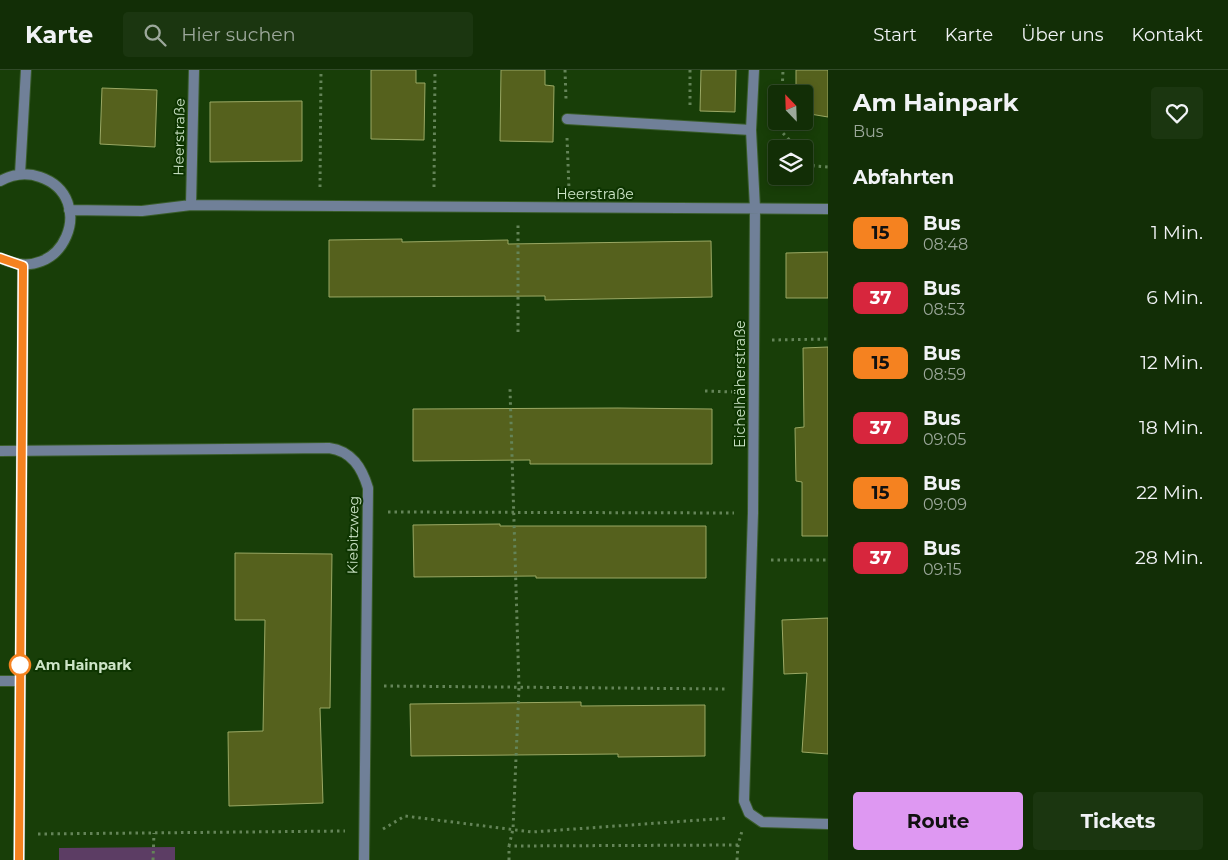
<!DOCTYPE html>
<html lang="de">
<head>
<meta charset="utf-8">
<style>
  body { margin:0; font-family:Montserrat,sans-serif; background:#1b3610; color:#f1f3f6; height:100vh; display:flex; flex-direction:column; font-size:19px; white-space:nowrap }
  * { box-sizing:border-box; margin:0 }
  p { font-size:16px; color:#9ca89b }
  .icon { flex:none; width:28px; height:28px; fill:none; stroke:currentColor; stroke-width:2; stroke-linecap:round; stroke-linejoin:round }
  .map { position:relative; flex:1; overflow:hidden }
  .panel { display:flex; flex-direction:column; background:#122e06; width:400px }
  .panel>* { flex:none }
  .badge { padding:0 10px; border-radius:8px; font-size:18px; line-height:32px }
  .needle { width:32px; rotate:337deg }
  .controls { position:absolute; left:768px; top:15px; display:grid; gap:10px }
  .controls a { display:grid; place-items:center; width:45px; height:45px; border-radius:5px; background:#122e06; box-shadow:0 2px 8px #0003,0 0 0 1px #314a28; font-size:25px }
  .map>.badge { position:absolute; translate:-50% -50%; box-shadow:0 0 0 2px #fff }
  h2 { padding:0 25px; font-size:19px; line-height:45px }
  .round { display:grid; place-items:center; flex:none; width:52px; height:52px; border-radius:5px; background:#1b3610 }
  .summary { display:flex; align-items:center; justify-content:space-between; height:85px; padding:0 25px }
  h1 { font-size:24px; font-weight:700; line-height:38px }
  .button { display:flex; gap:10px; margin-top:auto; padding:10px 25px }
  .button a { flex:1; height:58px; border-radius:5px; background:#de98f2; color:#111; font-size:20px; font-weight:700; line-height:58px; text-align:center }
  .button a+a { background:#1b3610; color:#f1f3f6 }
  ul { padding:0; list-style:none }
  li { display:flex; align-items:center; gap:15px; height:65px; padding:0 25px }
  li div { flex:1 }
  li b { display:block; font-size:19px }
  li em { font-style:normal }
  li .badge { min-width:55px; font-weight:700; text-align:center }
  header { display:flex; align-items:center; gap:30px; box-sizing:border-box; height:70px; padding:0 25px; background:#122e06; border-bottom:1px solid #314a28 }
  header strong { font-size:24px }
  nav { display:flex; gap:28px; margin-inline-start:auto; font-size:18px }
  .search { width:350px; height:45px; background:#1b3610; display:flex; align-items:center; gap:12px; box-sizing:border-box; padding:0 18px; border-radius:5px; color:#9ca89b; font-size:19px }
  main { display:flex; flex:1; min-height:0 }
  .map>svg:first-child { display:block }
  .green { fill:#5c3d64 }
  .building { fill:#55611d; stroke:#9aa864 }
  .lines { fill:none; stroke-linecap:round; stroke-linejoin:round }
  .lane-casing { stroke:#395c2a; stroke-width:12 }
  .street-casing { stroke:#395c2a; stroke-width:12 }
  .path { stroke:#648458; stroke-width:3; stroke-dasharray:2.5 4; stroke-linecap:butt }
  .lane { stroke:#708098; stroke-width:10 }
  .street { stroke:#708098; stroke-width:10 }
  .line-casing { stroke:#fff; stroke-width:11 }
  .line { stroke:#f58220; stroke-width:8 }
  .stop-dot { fill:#fff; stroke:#f58220; stroke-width:2.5 }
  .labels { text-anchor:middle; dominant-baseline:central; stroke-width:4; stroke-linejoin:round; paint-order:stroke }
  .street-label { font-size:14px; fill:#cde4c7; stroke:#0d3400 }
  .stop-label { font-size:14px; font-weight:bold; fill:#cde4c7; stroke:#0d3400; text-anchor:start }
</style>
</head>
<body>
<header>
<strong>Karte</strong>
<div class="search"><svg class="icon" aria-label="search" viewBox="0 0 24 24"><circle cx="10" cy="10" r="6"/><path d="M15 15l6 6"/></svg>Hier suchen</div>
<nav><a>Start</a><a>Karte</a><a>Über uns</a><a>Kontakt</a></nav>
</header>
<main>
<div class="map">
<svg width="828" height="790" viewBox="0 0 828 790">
  <rect width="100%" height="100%" fill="#183e08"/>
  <path class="green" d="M 175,777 L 175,790 L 59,790 L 59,778 Z"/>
  <path class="building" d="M 371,0 L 416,0 L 416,13 L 425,13 L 424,70 L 371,69 Z
    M 501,0 L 545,0 L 545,15 L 554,16 L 553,72 L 500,71 Z
    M 701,0 L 736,0 L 735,42 L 700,41 Z
    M 796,0 L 828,0 L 828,47 L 804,43 L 804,24 L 796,24 Z
    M 102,18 L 157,20 L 155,77 L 100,74 Z
    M 302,31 L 302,91 L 210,92 L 210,32 Z
    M 402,169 L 402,172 L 508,170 L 508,174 L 711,171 L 712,227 L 545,230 L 545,226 L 329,227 L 329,170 Z
    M 828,182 L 828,228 L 786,228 L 786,183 Z
    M 828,277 L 828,466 L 802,466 L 802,412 L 796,411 L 795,358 L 804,357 L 803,278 Z
    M 618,338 L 712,339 L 712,394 L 530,394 L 530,390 L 413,391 L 413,339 Z
    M 500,454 L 500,456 L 706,456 L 706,508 L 536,508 L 536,506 L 414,507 L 413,455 Z
    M 235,483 L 332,484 L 330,638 L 320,638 L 323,733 L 229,736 L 228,662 L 263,661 L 265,550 L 235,550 Z
    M 828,548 L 828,684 L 802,682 L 807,603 L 784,604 L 782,550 Z
    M 581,632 L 581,636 L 705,635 L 705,686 L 618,687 L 618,684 L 411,686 L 410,634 Z"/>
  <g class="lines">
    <defs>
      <path id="lane" d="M 567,49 L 751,60"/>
      <path id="street" d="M 754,0 L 751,60 L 755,138 L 753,443 L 744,731 L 749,743 L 762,752 L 828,754
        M 20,104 L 26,0
        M 0,111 C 13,104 26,102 40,107 C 99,127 64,219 0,188
        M 191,135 L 194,0
        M 69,140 L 142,141 L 191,135 L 828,139
        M 0,381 L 329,378 C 352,381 362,398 368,418 L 364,790
        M 0,611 L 20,611
        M 19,790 L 23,195"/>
    </defs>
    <use href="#lane" class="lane-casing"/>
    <use href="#street" class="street-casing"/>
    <path class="path" d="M 565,0 L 566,29
      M 690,0 L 690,37
      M 782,24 L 783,0
      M 781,51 L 781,61 L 798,79
      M 567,68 L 569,119
      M 804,85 L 814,96 L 828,97
      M 320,117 L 321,0
      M 434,117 L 435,0
      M 518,262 L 518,155
      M 772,270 L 828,269
      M 705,321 L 735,322
      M 388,442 L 734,443
      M 771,490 L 828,490
      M 384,616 L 728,619
      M 383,759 L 405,746 L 532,762 L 729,748
      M 38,764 L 345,761
      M 509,776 L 513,759 L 519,617 L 510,319
      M 153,790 L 154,763
      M 509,790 L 509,776 L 738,775
      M 737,790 L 738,775 L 742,761"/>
    <use href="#lane" class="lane"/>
    <use href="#street" class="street"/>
  </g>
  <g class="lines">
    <defs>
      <path id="line" d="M 0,188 L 23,196 L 19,790"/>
    </defs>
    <use href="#line" class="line-casing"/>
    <use href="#line" class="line"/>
  </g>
  <circle class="stop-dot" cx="20" cy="595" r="10"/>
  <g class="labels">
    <g class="street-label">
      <text transform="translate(179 67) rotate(-89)">Heerstraße</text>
      <text x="595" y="124">Heerstraße</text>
      <text transform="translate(740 314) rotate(-90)">Eichelhäherstraße</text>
      <text transform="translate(353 465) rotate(-89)">Kiebitzweg</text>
    </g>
    <g class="stop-label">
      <text x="35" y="595">Am Hainpark</text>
    </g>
  </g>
</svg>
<div class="controls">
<a><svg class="needle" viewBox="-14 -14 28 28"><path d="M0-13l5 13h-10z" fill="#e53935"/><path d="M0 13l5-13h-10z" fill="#9ca89b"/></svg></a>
<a><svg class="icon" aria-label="layers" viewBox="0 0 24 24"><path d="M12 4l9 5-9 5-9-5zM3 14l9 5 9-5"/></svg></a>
</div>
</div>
<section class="panel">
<div class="summary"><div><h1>Am Hainpark</h1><p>Bus</p></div><a class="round"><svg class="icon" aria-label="heart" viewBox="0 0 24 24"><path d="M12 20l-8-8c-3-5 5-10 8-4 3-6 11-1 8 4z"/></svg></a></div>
<h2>Abfahrten</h2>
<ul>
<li><span class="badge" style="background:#f58220;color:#111">15</span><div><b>Bus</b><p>08:48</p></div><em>1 Min.</em></li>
<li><span class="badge" style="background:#d7263d;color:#fff">37</span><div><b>Bus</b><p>08:53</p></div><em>6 Min.</em></li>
<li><span class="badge" style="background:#f58220;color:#111">15</span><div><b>Bus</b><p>08:59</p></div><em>12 Min.</em></li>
<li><span class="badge" style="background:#d7263d;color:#fff">37</span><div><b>Bus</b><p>09:05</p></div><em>18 Min.</em></li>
<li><span class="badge" style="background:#f58220;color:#111">15</span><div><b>Bus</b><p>09:09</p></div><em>22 Min.</em></li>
<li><span class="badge" style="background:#d7263d;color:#fff">37</span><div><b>Bus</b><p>09:15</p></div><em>28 Min.</em></li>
</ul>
<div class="button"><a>Route</a><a>Tickets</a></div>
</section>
</main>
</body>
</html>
